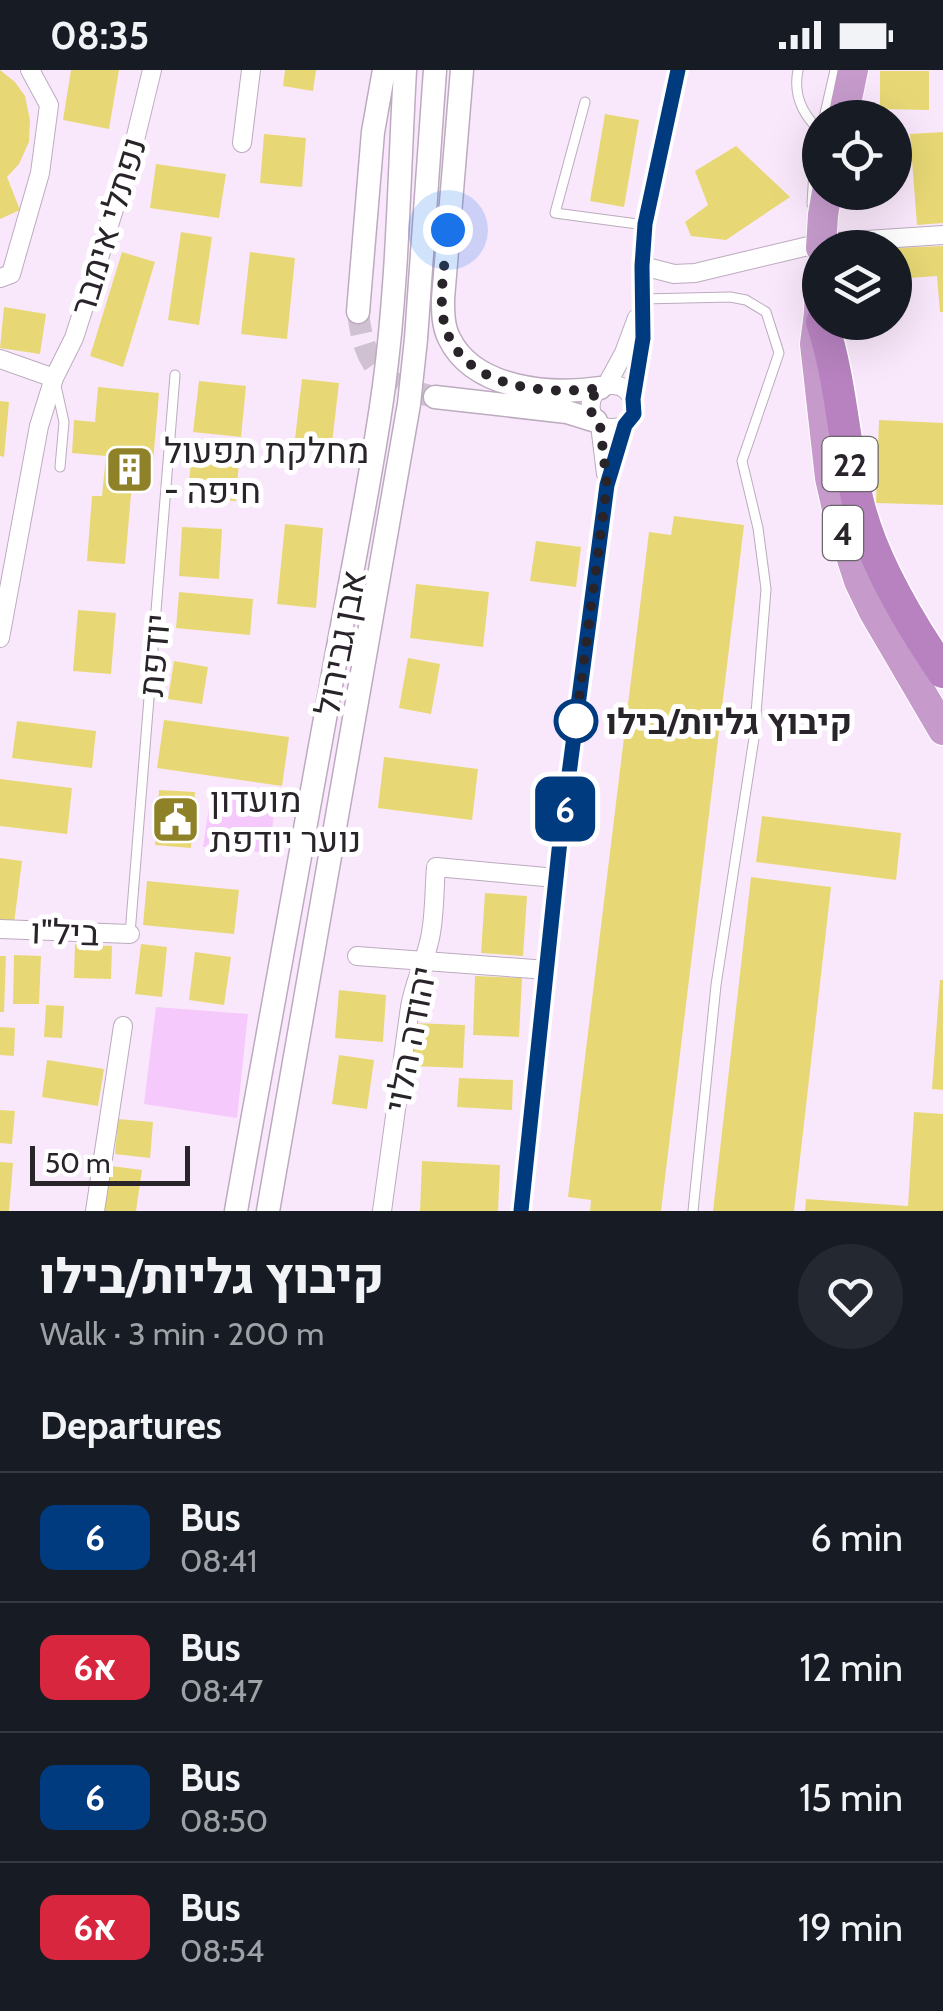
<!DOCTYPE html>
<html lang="en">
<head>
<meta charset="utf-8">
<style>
  body { margin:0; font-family:Cabin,Heebo,sans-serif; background:#242831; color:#f1f3f6; height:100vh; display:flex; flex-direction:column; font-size:38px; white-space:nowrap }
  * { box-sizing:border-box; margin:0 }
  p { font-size:32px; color:#9ea1a6 }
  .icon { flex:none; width:55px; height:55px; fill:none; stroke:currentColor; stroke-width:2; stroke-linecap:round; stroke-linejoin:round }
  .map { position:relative; height:1141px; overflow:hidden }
  .side { display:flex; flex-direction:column; background:#171b24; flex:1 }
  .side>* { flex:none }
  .badge { padding:0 20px; border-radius:15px; font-size:35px; line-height:65px }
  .controls { position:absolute; left:802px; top:30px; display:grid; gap:20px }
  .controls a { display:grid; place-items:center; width:110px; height:110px; border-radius:50%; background:#171b24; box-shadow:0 10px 40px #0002; font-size:50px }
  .scale { position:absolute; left:30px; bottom:25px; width:160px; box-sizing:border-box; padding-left:10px; border:5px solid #29232a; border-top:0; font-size:28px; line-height:35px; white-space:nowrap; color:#29232a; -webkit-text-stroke:8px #fff; paint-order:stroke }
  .you { position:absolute; width:50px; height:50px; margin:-25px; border:8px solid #fff; border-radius:50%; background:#1a73e8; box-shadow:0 0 0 15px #1a73e833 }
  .map>.badge { position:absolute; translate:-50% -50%; box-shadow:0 0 0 5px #fff }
  h2 { padding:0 40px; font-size:38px; line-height:90px }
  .round { display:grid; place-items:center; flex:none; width:105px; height:105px; border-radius:52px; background:#242831 }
  .summary { display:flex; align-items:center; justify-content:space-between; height:170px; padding:0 40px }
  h1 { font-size:48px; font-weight:800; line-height:75px }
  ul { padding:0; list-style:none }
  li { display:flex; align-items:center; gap:30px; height:130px; padding:0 40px; border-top:2px solid #363941 }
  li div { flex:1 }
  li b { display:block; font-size:38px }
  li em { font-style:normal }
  li .badge { min-width:110px; font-weight:700; text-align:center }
  .status { display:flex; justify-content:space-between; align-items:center; height:70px; padding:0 50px; background:#171b24; direction:ltr }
  .status svg { height:28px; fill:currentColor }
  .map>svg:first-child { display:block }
  .green { fill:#f6c9fc }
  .building { fill:#e8d875 }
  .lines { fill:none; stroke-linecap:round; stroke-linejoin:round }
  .tertiary-tunnel { stroke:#cfc1d1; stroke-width:22; stroke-dasharray:22 11; stroke-linecap:butt }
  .service-casing { stroke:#bcabbe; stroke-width:11 }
  .minor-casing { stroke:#bcabbe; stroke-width:20 }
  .tertiary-casing { stroke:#bcabbe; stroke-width:25 }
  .trunk-casing { stroke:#fff; stroke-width:32 }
  .motorway-casing { stroke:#fff; stroke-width:35 }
  .service { stroke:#fff; stroke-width:9 }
  .minor { stroke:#fff; stroke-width:18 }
  .tertiary { stroke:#fff; stroke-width:22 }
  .trunk { stroke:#c69bcc; stroke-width:30 }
  .motorway { stroke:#b782bf; stroke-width:32 }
  .line-casing { stroke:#fff; stroke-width:22 }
  .line { stroke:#003b80; stroke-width:15 }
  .walk { stroke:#29232a; stroke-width:10; stroke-dasharray:0 18 }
  .stop-dot { fill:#fff; stroke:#003b80; stroke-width:5 }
  .labels { text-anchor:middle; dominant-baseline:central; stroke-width:10; stroke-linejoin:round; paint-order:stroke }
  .shield { fill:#fff; stroke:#69656a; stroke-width:2.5 }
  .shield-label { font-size:32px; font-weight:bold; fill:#29232a }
  .street-label { font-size:35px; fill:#29232a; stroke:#fff }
  .poi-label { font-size:35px; fill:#29232a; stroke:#fff; text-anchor:start }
  .stop-label { font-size:35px; font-weight:bold; fill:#29232a; stroke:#fff; text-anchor:start }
</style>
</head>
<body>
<div class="status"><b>08:35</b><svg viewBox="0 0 49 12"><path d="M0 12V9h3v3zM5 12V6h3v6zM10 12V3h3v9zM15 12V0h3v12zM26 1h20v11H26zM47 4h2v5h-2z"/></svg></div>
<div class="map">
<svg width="943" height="1141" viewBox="0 0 943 1141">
  <rect width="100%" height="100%" fill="#f9e8fb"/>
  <path class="green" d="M 211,723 L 275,732 L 270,783 L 203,777 Z
    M 156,937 L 248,944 L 237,1048 L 144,1034 Z"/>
  <path class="building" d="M 0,0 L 15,12 L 25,26 L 30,50 L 29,72 L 19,94 L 7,107 L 20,140 L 0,149 Z
    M 71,0 L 119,0 L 109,59 L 63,50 Z
    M 285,0 L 316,0 L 313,21 L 283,16 Z
    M 880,1 L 929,1 L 929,40 L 880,39 Z
    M 605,44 L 639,50 L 624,137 L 590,131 Z
    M 943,62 L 943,153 L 917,155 L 910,64 Z
    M 264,64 L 306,68 L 302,117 L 260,113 Z
    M 736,76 L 790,127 L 726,170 L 691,166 L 685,152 L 708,135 L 695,101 Z
    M 156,94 L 226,104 L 219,148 L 150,138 Z
    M 181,162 L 212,167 L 199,255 L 168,250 Z
    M 943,176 L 943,242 L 940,242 L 937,206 L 895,209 L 895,178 Z
    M 122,182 L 155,192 L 123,297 L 90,286 Z
    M 250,182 L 295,188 L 287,269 L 241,264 Z
    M 4,237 L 46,244 L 40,284 L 0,278 Z
    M 302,309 L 339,313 L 332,373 L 295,369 Z
    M 199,311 L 246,316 L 241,367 L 193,362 Z
    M 98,317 L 159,323 L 151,415 L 132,413 L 125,494 L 87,491 L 92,426 L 102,426 L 106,386 L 72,383 L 74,350 L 95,352 Z
    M 0,331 L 9,332 L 4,387 L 0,386 Z
    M 879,350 L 943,353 L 943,435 L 876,433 Z
    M 191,388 L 239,391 L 236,431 L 188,428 Z
    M 674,446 L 744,455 L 661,1141 L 590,1141 L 591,1130 L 568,1127 L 649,462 L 671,465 Z
    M 285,454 L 323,458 L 316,538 L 277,534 Z
    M 182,457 L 222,459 L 219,509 L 179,506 Z
    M 536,471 L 581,477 L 576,517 L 530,511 Z
    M 416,514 L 489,522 L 483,577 L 410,568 Z
    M 179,522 L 253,529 L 250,565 L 176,558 Z
    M 78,540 L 116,543 L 111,604 L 73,601 Z
    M 408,588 L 440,594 L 431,644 L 399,638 Z
    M 174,591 L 208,597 L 202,634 L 168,629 Z
    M 164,650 L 289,667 L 282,716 L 157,698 Z
    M 17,651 L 96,661 L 92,698 L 12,688 Z
    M 384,687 L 478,699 L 472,750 L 378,738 Z
    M 0,709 L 72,718 L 67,764 L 0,756 Z
    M 159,720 L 195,722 L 191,778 L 155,775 Z
    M 762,746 L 901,763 L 896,810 L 756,792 Z
    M 0,788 L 22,791 L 14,853 L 0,852 Z
    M 751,807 L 831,817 L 794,1141 L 713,1141 Z
    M 147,811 L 239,820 L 234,864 L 143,855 Z
    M 485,823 L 527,826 L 523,886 L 481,883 Z
    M 75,874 L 112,876 L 111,909 L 74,908 Z
    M 141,874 L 167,877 L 162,927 L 135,924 Z
    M 195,882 L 231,887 L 224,935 L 189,930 Z
    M 14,885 L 41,886 L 39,934 L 13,934 Z
    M 0,886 L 6,886 L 4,942 L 0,942 Z
    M 475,906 L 522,908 L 519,967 L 473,965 Z
    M 940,910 L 943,910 L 943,1020 L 932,1019 Z
    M 339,920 L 386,925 L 383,972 L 335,968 Z
    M 46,935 L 64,936 L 62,968 L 44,967 Z
    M 413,953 L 465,955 L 463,998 L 412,996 Z
    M 0,957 L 15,958 L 14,986 L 0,985 Z
    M 339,985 L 374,990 L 367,1039 L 332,1034 Z
    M 47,990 L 104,999 L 98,1036 L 42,1027 Z
    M 459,1008 L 513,1010 L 512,1040 L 457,1037 Z
    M 0,1040 L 15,1041 L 12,1074 L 0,1073 Z
    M 914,1042 L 943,1044 L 943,1141 L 805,1141 L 806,1129 L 908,1136 Z
    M 118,1049 L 153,1052 L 150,1088 L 115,1084 Z
    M 422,1091 L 500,1095 L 498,1141 L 420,1141 Z
    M 0,1092 L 13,1093 L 9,1141 L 0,1141 Z
    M 111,1096 L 142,1100 L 136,1141 L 104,1141 Z"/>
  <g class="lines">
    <path class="tertiary-tunnel" d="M 358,242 C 364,296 382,316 435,327"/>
    <defs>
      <path id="service" d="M 798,0 C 793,25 802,44 820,61
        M 585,32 L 555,143 L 645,155
        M 824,48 L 835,0
        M 812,134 L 814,100 L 820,68
        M 643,229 L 730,227 L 746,230 L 766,242 L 779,283 L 742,391 L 758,458 L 766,519 L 754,668 L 716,915 L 693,1141
        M 56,316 L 64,352 L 60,397
        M 130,864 L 175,305"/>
      <path id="minor" d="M 242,73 L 251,0
        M 643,196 L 674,204 L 695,203 L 821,173 L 943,165
        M 0,208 L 11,204 L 40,103 L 49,35 L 30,0
        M 0,289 L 54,308
        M 606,316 L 624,283 L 637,248
        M 600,355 L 606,404
        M 625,355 C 584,372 579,312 614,315 C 624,316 628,321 633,329
        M 0,568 L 39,356 L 54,308 L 74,268 L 83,240 L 134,74 L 152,0
        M 0,859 L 130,864
        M 357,886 L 547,900
        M 95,1141 L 123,956
        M 382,1141 L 410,937 C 414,913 425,892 430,868 C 435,845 434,820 436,797 L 556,808
        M 521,1141 L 559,780 L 607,415 L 625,355 L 634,344 L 633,329 L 643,268 L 643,196 L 645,155 L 678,0"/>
      <path id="tertiary" d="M 462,0 L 443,229 C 443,242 443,256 449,268 C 474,320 551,325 600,318
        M 358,242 L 373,62 L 384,0
        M 435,327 L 567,342 L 596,351
        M 236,1141 C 268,960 301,779 334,599 C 351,505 371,411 384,316 C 398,212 399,105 405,0
        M 268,1141 L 409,334 L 416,269 L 435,0"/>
      <path id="trunk" d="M 843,48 L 853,0
        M 821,178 L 823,145 L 827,122
        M 820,205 L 819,243 L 815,274 L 830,408 L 840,452 L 859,511 L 874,542 L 943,660"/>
      <path id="motorway" d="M 822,252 C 842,312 843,375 859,436 C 873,491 911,555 943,602"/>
    </defs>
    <use href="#service" class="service-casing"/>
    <use href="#minor" class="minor-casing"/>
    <use href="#tertiary" class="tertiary-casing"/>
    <use href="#trunk" class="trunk-casing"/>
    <use href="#motorway" class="motorway-casing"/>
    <use href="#service" class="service"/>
    <use href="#minor" class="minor"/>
    <use href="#tertiary" class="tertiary"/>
    <use href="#trunk" class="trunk"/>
    <use href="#motorway" class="motorway"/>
  </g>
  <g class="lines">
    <defs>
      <path id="line" d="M 521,1141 L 559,780 L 607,415 L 625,355 L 634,344 L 633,329 L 643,268 L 642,196 L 645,154 L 678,0"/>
    </defs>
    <use href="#line" class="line-casing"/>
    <use href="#line" class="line"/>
    <path class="walk" d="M 448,160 C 446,189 438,224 444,252 C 459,318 545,326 600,318 L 592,328 L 590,340 L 600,355 L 607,415 L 576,651"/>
  </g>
  <defs>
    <symbol id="building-square" viewBox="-11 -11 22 22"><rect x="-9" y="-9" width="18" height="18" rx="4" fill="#8f8128" stroke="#fff"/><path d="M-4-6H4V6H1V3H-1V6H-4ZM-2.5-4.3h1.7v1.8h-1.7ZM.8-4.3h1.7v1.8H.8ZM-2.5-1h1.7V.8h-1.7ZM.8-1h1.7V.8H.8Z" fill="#fff"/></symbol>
    <symbol id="civic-square" viewBox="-11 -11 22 22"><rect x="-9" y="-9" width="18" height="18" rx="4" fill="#8f8128" stroke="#fff"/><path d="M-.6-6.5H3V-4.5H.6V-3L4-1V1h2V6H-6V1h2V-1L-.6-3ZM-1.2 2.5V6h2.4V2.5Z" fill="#fff"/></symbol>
  </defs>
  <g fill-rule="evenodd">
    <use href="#building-square" x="102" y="372" width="55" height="55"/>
    <use href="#civic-square" x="148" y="722" width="55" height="55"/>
  </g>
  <circle class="stop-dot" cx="576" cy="651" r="20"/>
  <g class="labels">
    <g class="shield">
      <rect x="822.5" y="367" width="55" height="54" rx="8"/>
      <rect x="823" y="436" width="40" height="54" rx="8"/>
    </g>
    <g class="shield-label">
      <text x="850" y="394">22</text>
      <text x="843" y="463">4</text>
    </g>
    <g class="street-label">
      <text transform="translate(108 156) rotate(-73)">נפתלי אימבר</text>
      <text transform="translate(340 573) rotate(-79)">אבן גבירול</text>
      <text transform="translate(154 585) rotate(-85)">יודפת</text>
      <text transform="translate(65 862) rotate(2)">ביל"ו</text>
      <text transform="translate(410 969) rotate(-79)">יהודה הלוי</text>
    </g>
    <g class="poi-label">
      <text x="164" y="380">מחלקת תפעול<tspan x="164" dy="40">- חיפה</tspan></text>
      <text x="210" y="729">מועדון<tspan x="210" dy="40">נוער יודפת</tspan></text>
    </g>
    <g class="stop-label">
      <text x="606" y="651">קיבוץ גליות/בילו</text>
    </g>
  </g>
</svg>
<div class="controls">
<a><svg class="icon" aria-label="locate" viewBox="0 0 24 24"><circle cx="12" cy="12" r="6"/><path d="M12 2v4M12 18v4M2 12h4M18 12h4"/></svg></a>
<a><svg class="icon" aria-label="layers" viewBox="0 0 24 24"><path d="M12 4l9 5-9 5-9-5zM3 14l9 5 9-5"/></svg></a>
</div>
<div class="scale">50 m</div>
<div class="you" style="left:448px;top:160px"></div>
<b class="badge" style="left:565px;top:739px;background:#003b80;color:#fff">6</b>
</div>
<section class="side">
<div class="summary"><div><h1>קיבוץ גליות/בילו</h1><p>Walk · 3 min · 200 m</p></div><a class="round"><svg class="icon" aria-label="heart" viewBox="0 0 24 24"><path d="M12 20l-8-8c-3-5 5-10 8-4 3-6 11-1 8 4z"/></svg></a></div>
<h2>Departures</h2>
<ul>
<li><span class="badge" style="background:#003b80;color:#fff">6</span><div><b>Bus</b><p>08:41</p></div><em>6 min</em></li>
<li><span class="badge" style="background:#d7263d;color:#fff">6א</span><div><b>Bus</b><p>08:47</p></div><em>12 min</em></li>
<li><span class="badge" style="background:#003b80;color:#fff">6</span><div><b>Bus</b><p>08:50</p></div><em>15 min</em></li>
<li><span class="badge" style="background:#d7263d;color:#fff">6א</span><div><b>Bus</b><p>08:54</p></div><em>19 min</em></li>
</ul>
</section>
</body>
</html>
